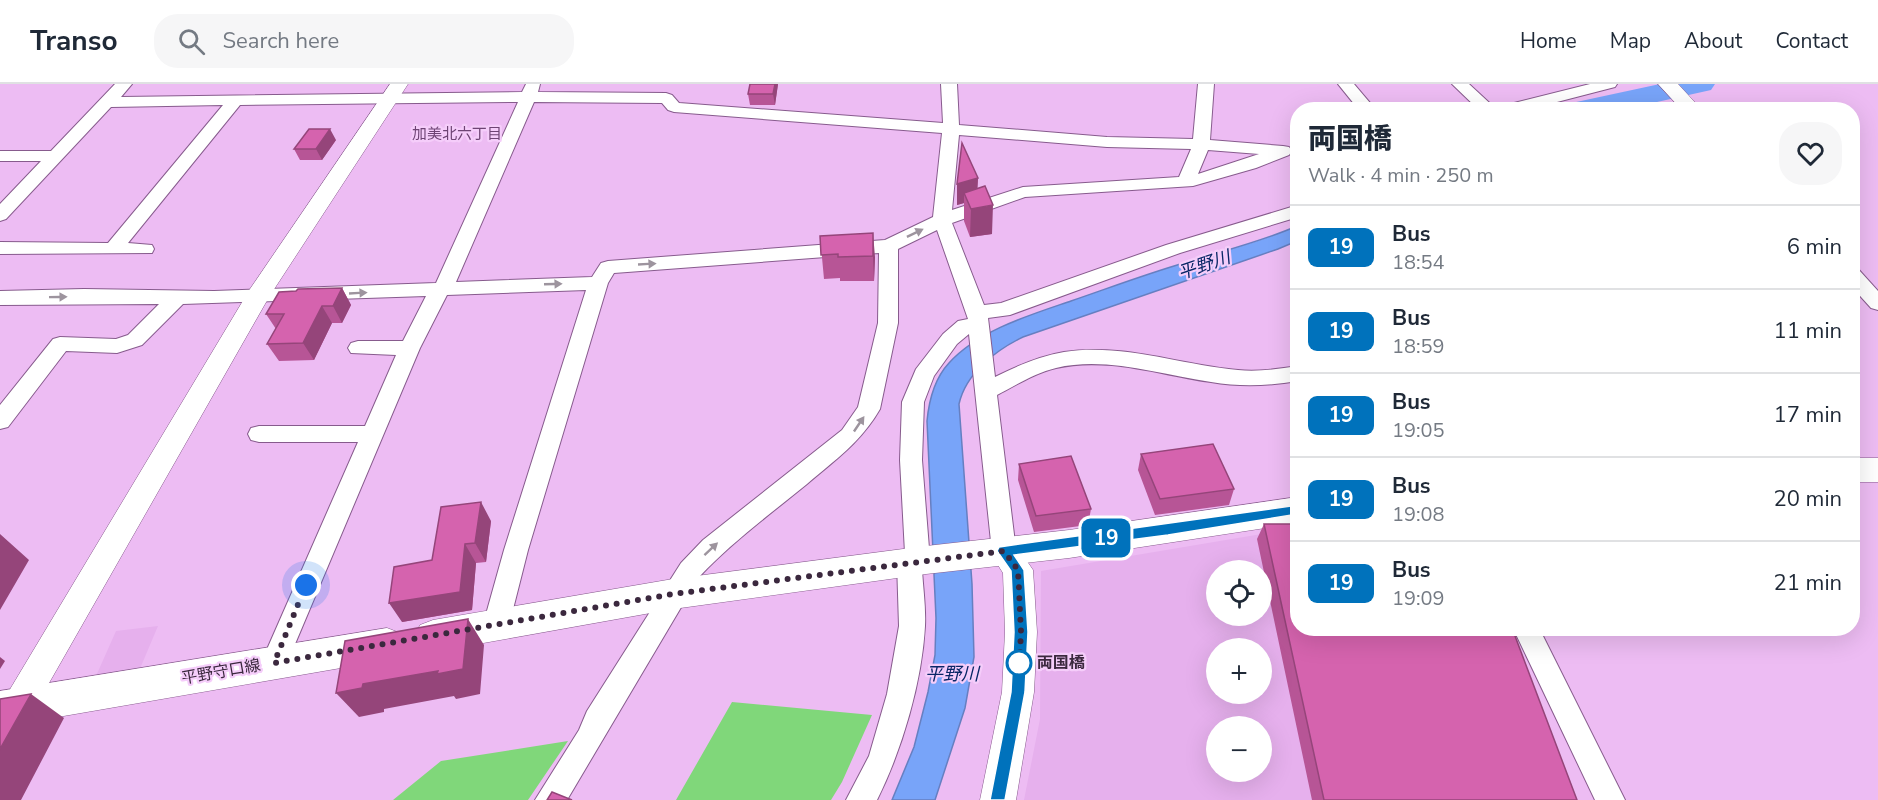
<!DOCTYPE html>
<html lang="en">
<head>
<meta charset="utf-8">
<style>
  body { margin:0; font-family:"Nunito Sans","Noto Sans JP",sans-serif; background:#f6f6f7; color:#1f2937; height:100vh; display:flex; flex-direction:column; font-size:22px; white-space:nowrap }
  * { box-sizing:border-box; margin:0 }
  p { font-size:20px; color:#747a83 }
  .icon { flex:none; width:33px; height:33px; fill:none; stroke:currentColor; stroke-width:2; stroke-linecap:round; stroke-linejoin:round }
  .map { position:relative; flex:1; overflow:hidden }
  .details { position:absolute; left:1290px; top:18px; width:570px; height:534px; display:flex; flex-direction:column; background:#fff; border-radius:24px; box-shadow:0 6px 24px #0002 }
  .details>* { flex:none }
  .badge { padding:0 12px; border-radius:9px; font-size:21px; line-height:39px }
  .buttons { position:absolute; left:1206px; top:476px; display:grid; gap:12px }
  .buttons a { display:grid; place-items:center; width:66px; height:66px; border-radius:50%; background:#fff; box-shadow:0 6px 24px #0002; font-size:30px }
  .you { position:absolute; width:30px; height:30px; margin:-15px; border:4px solid #fff; border-radius:50%; background:#1a73e8; box-shadow:0 0 0 9px #1a73e833 }
  .map>.badge { position:absolute; translate:-50% -50%; box-shadow:0 0 0 3px #fff }
  .round { display:grid; place-items:center; flex:none; width:63px; height:63px; border-radius:24px; background:#f6f6f7 }
  .summary { display:flex; align-items:center; justify-content:space-between; height:102px; padding:0 18px }
  h1 { font-size:28px; font-weight:800; line-height:45px }
  ul { padding:0; list-style:none }
  li { display:flex; align-items:center; gap:18px; height:84px; padding:0 18px; border-top:2px solid #e0e1e3 }
  li div { flex:1 }
  li b { display:block; font-size:22px }
  li em { font-style:normal }
  li .badge { min-width:66px; font-weight:700; text-align:center }
  header { display:flex; align-items:center; gap:36px; box-sizing:border-box; height:84px; padding:0 30px; background:#fff; border-bottom:2px solid #e0e1e3 }
  header strong { font-size:28px }
  nav { display:flex; gap:33px; margin-inline-start:auto; font-size:21px }
  .search { width:420px; height:54px; background:#f6f6f7; display:flex; align-items:center; gap:15px; box-sizing:border-box; padding:0 21px; border-radius:24px; color:#747a83; font-size:22px }
  .map>svg:first-child { display:block }
  .built { fill:#e6b0ed; fill-rule:evenodd }
  .green { fill:#80d77a }
  .water { fill:#78a4f9; stroke:#667fc1; stroke-width:1.5 }
  .lines { fill:none; stroke-linecap:round; stroke-linejoin:round }
  .river { fill:#78a4f9; fill-rule:evenodd }
  .minor-casing { stroke:#875b8d; stroke-width:2 }
  .tertiary-casing { stroke:#875b8d; stroke-width:1 }
  .secondary-casing { stroke:#875b8d; stroke-width:1 }
  .minor { fill:#fff; fill-rule:evenodd }
  .tertiary { fill:#fff; fill-rule:evenodd }
  .secondary { fill:#fff; fill-rule:evenodd }
  .wall { fill:#b75596 }
  .shaded-wall { fill:#95457a }
  .building { fill:#d563ae; stroke:#95457a; stroke-width:1.5 }
  .oneway { fill:#9d949e }
  .line { fill:#0072bc; stroke:#fff; stroke-width:1.5 }
  .walk { stroke:#3b283e; stroke-width:6; stroke-dasharray:0 10.8 }
  .stop-dot { fill:#fff; stroke:#0072bc; stroke-width:3 }
  .labels { text-anchor:middle; dominant-baseline:central; stroke-width:4.5; stroke-linejoin:round; paint-order:stroke }
  .far-neighbourhood-label { font-size:15px; fill:#6e4474; stroke:#f5cdfa }
  .stop-label { font-size:16px; font-weight:bold; fill:#3b283e; stroke:#f5cdfa; text-anchor:start }
  .street-label { font-size:16px; fill:#3b283e; stroke:#f5cdfa }
  .water-label { font-size:18px; font-style:italic; fill:#082666; stroke:#f5cdfa }
</style>
</head>
<body>
<header>
<strong>Transo</strong>
<div class="search"><svg class="icon" aria-label="search" viewBox="0 0 24 24"><circle cx="10" cy="10" r="6"/><path d="M15 15l6 6"/></svg>Search here</div>
<nav><a>Home</a><a>Map</a><a>About</a><a>Contact</a></nav>
</header>
<div class="map">
<svg width="1878" height="716" viewBox="0 0 1878 716">
  <rect width="100%" height="100%" fill="#edbcf3"/>
  <path class="built" d="M 1297,444 L 1298,544 L 1503,545 L 1578,716 L 1024,716 L 1040,635 L 1041,487 ZM 1216,486 L 1262,486 L 1262,531 L 1216,531 ZM 1216,564 L 1262,564 L 1262,609 L 1216,609 ZM 1216,642 L 1262,642 L 1262,687 L 1216,687 Z
    M 158,542 L 139,587 L 96,592 L 116,547 Z"/>
  <path class="green" d="M 732,618 L 872,631 L 842,698 L 831,716 L 676,716 Z
    M 568,657 L 528,716 L 393,716 L 441,677 Z"/>
  <path class="water" d="M 1653,4 L 1663,12 L 1594,25 L 1560,25 Z
    M 1297,142 L 1297,157 L 1278,165 L 1023,253 C 996,266 966,289 959,320 L 972,500 L 974,573 L 965,624 L 935,716 L 892,716 L 914,663 L 928,608 L 935,571 L 936,534 L 927,337 C 929,316 934,295 949,279 C 979,246 1030,231 1071,217 C 1109,204 1146,190 1184,179 C 1222,167 1261,158 1297,142 Z"/>
  <g class="lines">
    <path class="river" d="M 1660,0 L 1715,0 L 1711,6 L 1621,26 L 1563,26 L 1567,20 Z"/>
    <defs>
      <path id="minor" d="M 115,0 L 132,0 L 121,13 L 522,8 L 526,0 L 540,0 L 538,8 L 666,9 L 672,11 L 679,19 L 943,39 L 941,0 L 957,0 L 959,41 L 1107,53 L 1193,55 L 1198,0 L 1214,0 L 1210,56 L 1283,62 L 1289,63 L 1292,67 L 1289,71 L 1256,84 L 1193,102 L 1025,113 L 952,139 L 984,221 L 1001,219 L 1166,161 L 1298,121 L 1298,133 L 1180,169 L 1010,231 L 988,234 L 995,293 C 1017,282 1040,272 1064,268 C 1123,259 1180,281 1238,286 C 1258,288 1278,285 1298,282 L 1298,297 C 1268,302 1240,303 1211,298 C 1160,291 1107,272 1056,284 C 1035,289 1016,301 997,311 L 1016,467 L 1013,474 L 1004,477 L 995,474 L 992,467 L 969,250 L 957,260 L 934,292 L 924,318 L 922,376 L 930,477 L 927,484 L 922,486 C 923,504 926,524 925,542 C 922,598 902,666 877,716 L 846,716 L 869,672 L 887,610 L 899,542 L 897,478 L 900,471 L 905,469 L 900,376 L 902,318 L 916,285 L 943,250 L 958,237 L 968,235 L 937,146 L 898,165 L 898,239 L 880,325 C 861,358 835,376 807,400 C 770,430 731,459 699,493 L 567,716 L 535,716 L 579,646 L 587,627 L 681,479 L 703,456 L 842,346 L 858,323 L 878,239 L 879,169 L 614,189 L 608,199 L 528,466 L 509,541 L 505,549 L 496,552 L 487,549 L 483,541 L 504,466 L 586,206 L 447,211 L 420,264 L 287,579 L 283,587 L 274,591 L 265,587 L 261,579 L 358,358 L 259,358 L 251,356 L 248,350 L 251,344 L 259,342 L 365,342 L 396,271 L 351,269 L 348,264 L 351,259 L 358,257 L 403,257 L 426,212 L 183,220 L 142,261 L 117,269 L 66,267 L 8,343 L 0,345 L 0,321 L 53,255 L 60,253 L 116,255 L 128,251 L 159,220 L 0,221 L 0,207 L 84,205 L 214,207 L 436,199 L 518,18 L 240,21 L 128,159 L 152,161 L 154,165 L 152,169 L 0,170 L 0,158 L 108,159 L 223,21 L 111,23 L 6,135 L 0,137 L 0,120 L 41,77 L 0,77 L 0,67 L 51,67 ZM 534,18 L 662,19 L 668,26 L 674,28 L 942,49 L 933,133 L 885,156 L 608,177 L 601,179 L 592,193 L 456,198 ZM 959,51 L 1107,63 L 1191,65 L 1179,93 L 1023,103 L 952,126 ZM 1208,66 L 1259,70 L 1198,90 Z
        M 1338,0 L 1354,0 L 1376,26 L 1359,26 Z
        M 1452,0 L 1469,0 L 1496,25 L 1498,23 L 1590,0 L 1617,0 L 1615,3 L 1526,26 L 1479,26 Z
        M 1852,184 L 1859,186 L 1878,207 L 1878,226 L 1871,224 L 1852,203 Z
        M 1513,544 L 1539,544 L 1625,716 L 1595,716 Z"/>
      <path id="tertiary" d="M 390,0 L 408,0 L 269,213 L 12,664 L 0,669 L 0,622 L 250,205 Z
        M 1658,0 L 1678,0 L 1702,26 L 1682,26 Z
        M 1004,455 L 1014,458 L 1033,486 L 1037,548 L 1034,608 L 1016,716 L 980,716 L 1002,608 L 1005,548 L 1003,489 L 989,467 L 994,458 Z"/>
      <path id="secondary" d="M 1852,374 L 1878,374 L 1878,398 L 1852,398 Z
        M 1298,413 L 1298,439 L 1069,474 L 926,490 L 673,525 L 433,568 L 420,563 L 415,552 L 420,541 L 433,536 L 673,495 L 926,462 L 1069,446 Z
        M 387,544 L 400,549 L 405,560 L 400,571 L 387,576 L 0,643 L 0,607 Z"/>
    </defs>
    <use href="#minor" class="minor-casing"/>
    <use href="#tertiary" class="tertiary-casing"/>
    <use href="#secondary" class="secondary-casing"/>
    <use href="#minor" class="minor"/>
    <use href="#tertiary" class="tertiary"/>
    <use href="#secondary" class="secondary"/>
  </g>
  <path class="wall" d="M 778,0 L 775,21 L 750,21 L 748,10 Z
    M 336,56 L 322,76 L 300,76 L 294,65 Z
    M 978,94 L 977,104 L 992,150 L 970,153 L 964,137 L 964,119 L 957,121 L 957,100 Z
    M 820,152 L 875,173 L 874,197 L 840,197 L 840,194 L 824,195 Z
    M 342,204 L 351,221 L 342,239 L 332,239 L 314,276 L 279,277 L 267,260 L 276,245 L 266,230 L 296,207 Z
    M 1141,370 L 1234,405 L 1229,421 L 1155,431 L 1138,386 Z
    M 1019,380 L 1091,425 L 1088,441 L 1034,448 L 1018,396 Z
    M 491,437 L 486,478 L 476,479 L 472,526 L 402,538 L 432,476 Z
    M 1264,440 L 1577,716 L 1312,716 L 1257,455 Z"/>
  <path class="shaded-wall" d="M 775,0 L 778,0 L 775,21 L 773,10 Z
    M 330,45 L 336,56 L 322,76 L 316,65 Z
    M 978,94 L 977,116 L 964,109 L 964,119 L 957,121 L 957,100 Z
    M 993,121 L 992,150 L 970,153 L 971,125 Z
    M 873,149 L 875,173 L 874,197 L 873,172 Z
    M 342,204 L 351,221 L 342,239 L 333,222 Z
    M 322,222 L 332,239 L 314,276 L 303,259 Z
    M 481,418 L 491,437 L 486,478 L 475,459 Z
    M 0,450 L 29,476 L 0,526 Z
    M 465,460 L 476,479 L 472,526 L 402,538 L 389,519 Z
    M 468,535 L 484,561 L 480,610 L 456,615 L 454,612 L 384,625 L 384,628 L 359,633 L 336,609 Z
    M 0,573 L 5,577 L 0,585 Z
    M 31,610 L 64,634 L 21,716 L 0,716 L 0,665 Z"/>
  <path class="building" d="M 750,0 L 775,0 L 773,10 L 748,10 Z
    M 309,45 L 330,45 L 316,65 L 294,65 Z
    M 962,59 L 978,94 L 957,100 Z
    M 985,102 L 993,121 L 971,125 L 964,109 Z
    M 873,149 L 873,172 L 838,173 L 838,170 L 821,171 L 820,152 Z
    M 342,204 L 333,222 L 322,222 L 303,259 L 267,260 L 284,230 L 266,230 L 279,208 L 296,207 L 298,205 Z
    M 1213,360 L 1234,405 L 1160,415 L 1141,370 Z
    M 1071,372 L 1091,425 L 1036,432 L 1019,380 Z
    M 481,418 L 475,459 L 465,460 L 460,508 L 389,519 L 394,483 L 432,476 L 441,423 Z
    M 1264,440 L 1298,440 L 1298,544 L 1512,544 L 1577,716 L 1324,716 Z
    M 468,535 L 463,585 L 437,590 L 438,587 L 363,600 L 362,604 L 336,609 L 345,557 Z
    M 31,610 L 0,665 L 0,615 Z
    M 552,708 L 572,716 L 547,716 Z"/>
  <defs><path id="oneway-solid" d="M-6-.8H1V-3.2L6.5 0L1 3.2V.8H-6Z" transform="scale(1.5)"/></defs>
  <g class="oneway">
    <use href="#oneway-solid" transform="translate(915 149) rotate(-26)"/>
    <use href="#oneway-solid" transform="translate(647 180) rotate(-3)"/>
    <use href="#oneway-solid" transform="translate(553 200) rotate(-2)"/>
    <use href="#oneway-solid" transform="translate(358 209) rotate(-3)"/>
    <use href="#oneway-solid" transform="translate(58 213) rotate(-1)"/>
    <use href="#oneway-solid" transform="translate(859 340) rotate(-56)"/>
    <use href="#oneway-solid" transform="translate(711 465) rotate(-43)"/>
  </g>
  <path class="line" d="M 1298,421 L 1304,426 L 1298,430 L 1168,451 L 1014,471 L 1024,486 L 1028,548 L 1025,608 L 1005,716 L 990,716 L 1011,608 L 1014,548 L 1011,487 L 997,467 L 999,463 Z"/>
  <g class="lines">
    <path class="walk" d="M 306,501 L 274,579 L 673,510 L 1004,467 L 1018,486 L 1021,548 L 1019,588 L 1019,579"/>
  </g>
  <circle class="stop-dot" cx="1019" cy="579" r="12"/>
  <g class="labels">
    <g class="far-neighbourhood-label">
      <text x="457" y="50">加美北六丁目</text>
    </g>
    <g class="stop-label">
      <text x="1037" y="579">両国橋</text>
    </g>
    <g class="street-label">
      <text transform="translate(221 588) rotate(-10)">平野守口線</text>
    </g>
    <g class="water-label">
      <text transform="translate(1204 181) rotate(-19)">平野川</text>
      <text x="952" y="590">平野川</text>
    </g>
  </g>
</svg>
<div class="buttons">
<a><svg class="icon" aria-label="locate" viewBox="0 0 24 24"><circle cx="12" cy="12" r="6"/><path d="M12 2v4M12 18v4M2 12h4M18 12h4"/></svg></a>
<a>+</a>
<a>−</a>
</div>
<div class="you" style="left:306px;top:501px"></div>
<b class="badge" style="left:1106px;top:454px;background:#0072bc;color:#fff">19</b>
<section class="details">
<div class="summary"><div><h1>両国橋</h1><p>Walk · 4 min · 250 m</p></div><a class="round"><svg class="icon" aria-label="heart" viewBox="0 0 24 24"><path d="M12 20l-8-8c-3-5 5-10 8-4 3-6 11-1 8 4z"/></svg></a></div>
<ul>
<li><span class="badge" style="background:#0072bc;color:#fff">19</span><div><b>Bus</b><p>18:54</p></div><em>6 min</em></li>
<li><span class="badge" style="background:#0072bc;color:#fff">19</span><div><b>Bus</b><p>18:59</p></div><em>11 min</em></li>
<li><span class="badge" style="background:#0072bc;color:#fff">19</span><div><b>Bus</b><p>19:05</p></div><em>17 min</em></li>
<li><span class="badge" style="background:#0072bc;color:#fff">19</span><div><b>Bus</b><p>19:08</p></div><em>20 min</em></li>
<li><span class="badge" style="background:#0072bc;color:#fff">19</span><div><b>Bus</b><p>19:09</p></div><em>21 min</em></li>
</ul>
</section>
</div>
</body>
</html>
